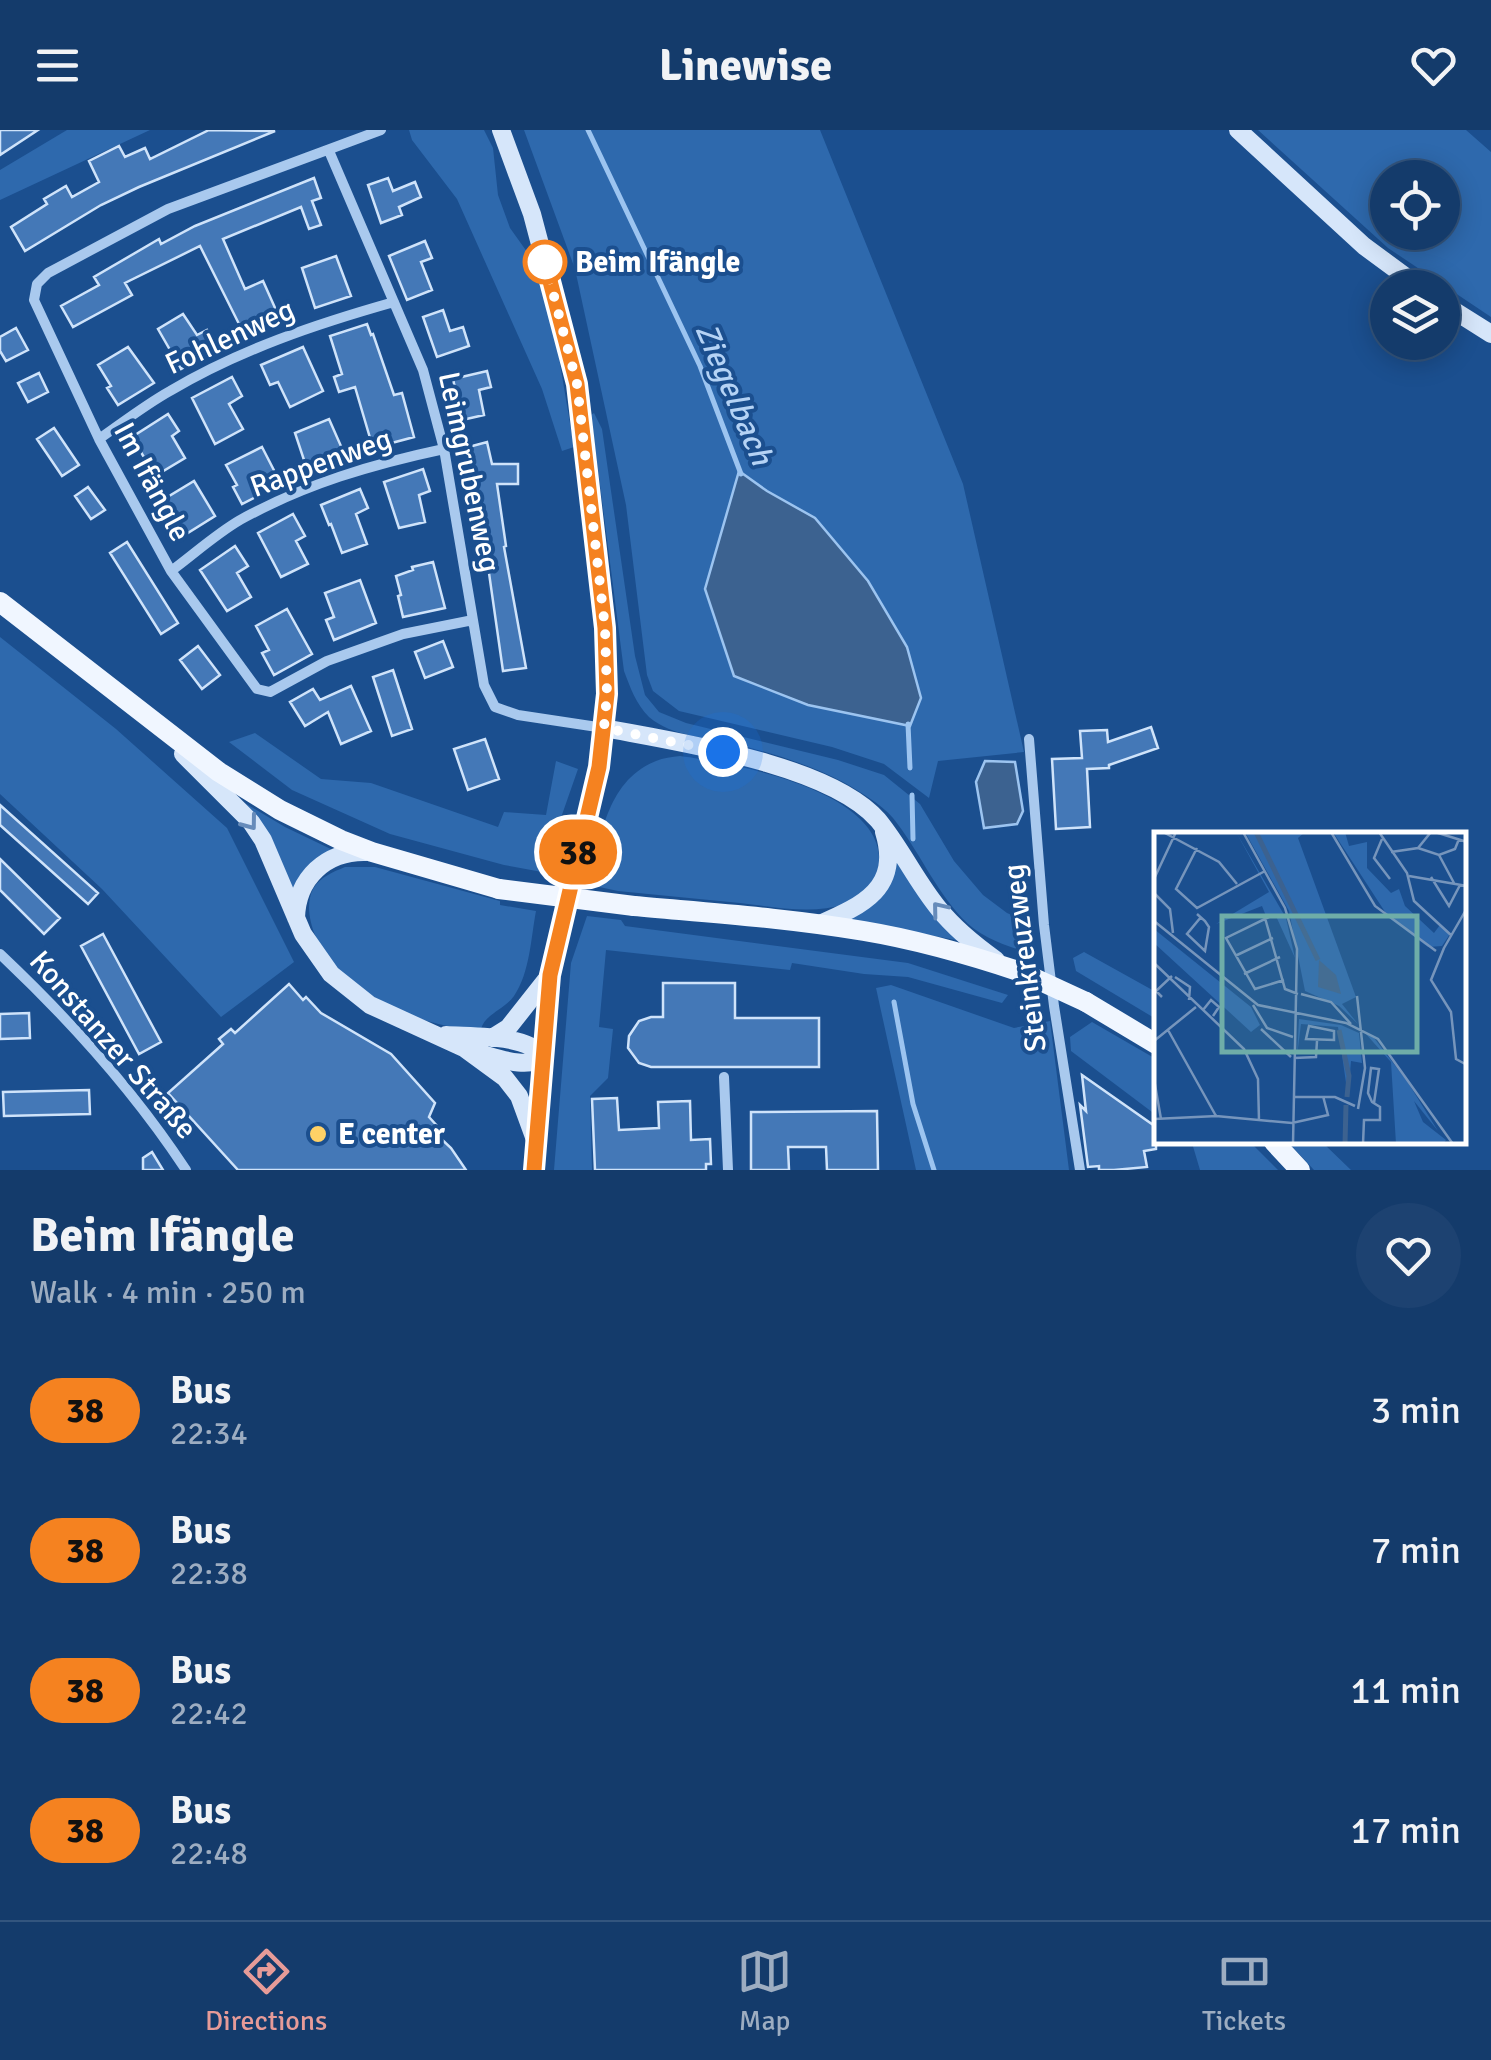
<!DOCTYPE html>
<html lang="en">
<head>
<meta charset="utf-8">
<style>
  body { margin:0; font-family:Signika,sans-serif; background:#1d4271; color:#f1f3f6; height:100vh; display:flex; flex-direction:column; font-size:38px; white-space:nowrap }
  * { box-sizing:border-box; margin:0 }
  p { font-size:32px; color:#9dadc1 }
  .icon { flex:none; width:55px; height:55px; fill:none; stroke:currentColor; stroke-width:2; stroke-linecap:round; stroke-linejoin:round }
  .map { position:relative; height:1040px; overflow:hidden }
  .panel { display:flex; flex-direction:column; background:#143b6b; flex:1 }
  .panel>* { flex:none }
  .badge { padding:0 20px; border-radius:32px; font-size:35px; line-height:65px }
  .buttons { position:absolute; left:1370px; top:30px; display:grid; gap:20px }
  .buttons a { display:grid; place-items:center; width:90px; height:90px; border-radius:50%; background:#143b6b; box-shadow:0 5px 25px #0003,0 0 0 2px #33557e; font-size:50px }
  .you { position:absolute; width:50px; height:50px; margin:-25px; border:8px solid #fff; border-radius:50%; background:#1a73e8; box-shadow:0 0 0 15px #1a73e833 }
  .map>.badge { position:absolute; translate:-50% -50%; box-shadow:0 0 0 5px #fff }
  .round { display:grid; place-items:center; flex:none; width:105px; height:105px; border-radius:52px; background:#1d4271 }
  .overview { display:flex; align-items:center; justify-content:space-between; height:170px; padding:0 30px }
  h1 { font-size:48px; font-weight:700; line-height:75px }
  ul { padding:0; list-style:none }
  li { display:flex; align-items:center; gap:30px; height:140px; padding:0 30px }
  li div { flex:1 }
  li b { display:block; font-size:38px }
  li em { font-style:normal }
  li .badge { min-width:110px; font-weight:700; text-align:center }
  header { display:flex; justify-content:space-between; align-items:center; height:130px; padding:0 30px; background:#143b6b; font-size:45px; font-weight:700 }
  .menu { display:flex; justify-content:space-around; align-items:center; height:140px; border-top:2px solid #33557e; background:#143b6b; font-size:28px; color:#9dadc1 }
  .menu a { display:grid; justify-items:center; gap:5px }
  .menu .selected { color:#e69b98 }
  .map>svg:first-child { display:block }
  .green { fill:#2e69ad; fill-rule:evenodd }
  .water { fill:#3c6290; stroke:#9cc4f0; stroke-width:2.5 }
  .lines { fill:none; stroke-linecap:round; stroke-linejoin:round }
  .stream { stroke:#9cc4f0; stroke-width:5 }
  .building { fill:#4478b7; stroke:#cfe3fa; stroke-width:2.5 }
  .street { stroke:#a9c9ee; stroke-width:10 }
  .secondary { stroke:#d6e6fa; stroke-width:18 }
  .primary { stroke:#f0f6ff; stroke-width:20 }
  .primary-bridge { stroke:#f0f6ff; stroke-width:20 }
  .oneway { stroke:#668bba }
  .line-casing { stroke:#fff; stroke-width:22 }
  .line { stroke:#f58220; stroke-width:15 }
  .walk { stroke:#fff; stroke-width:10; stroke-dasharray:0 18 }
  .stop-dot { fill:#fff; stroke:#f58220; stroke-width:5 }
  .poi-dot { fill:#ffd166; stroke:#1b4f8f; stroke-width:4 }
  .labels { text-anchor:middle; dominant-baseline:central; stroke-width:8; stroke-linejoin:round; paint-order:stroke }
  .stop-label { font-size:30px; font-weight:bold; fill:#fff; stroke:#1b4f8f; text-anchor:start }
  .street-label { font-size:30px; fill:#fff; stroke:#1b4f8f }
  .poi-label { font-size:30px; font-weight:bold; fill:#fff; stroke:#1b4f8f; text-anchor:start }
  .water-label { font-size:32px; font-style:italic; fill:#b5d3f5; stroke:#1b4f8f }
  .inset-river { fill:none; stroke:#3c6290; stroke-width:5 }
  .inset-road { fill:none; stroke:#7695bc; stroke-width:2.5 }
  .view { fill:#6fada8; fill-opacity:0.15; stroke:#6fada8; stroke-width:5 }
  .inset-edge { fill:none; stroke:#fff; stroke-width:5 }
</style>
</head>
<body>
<header><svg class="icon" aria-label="menu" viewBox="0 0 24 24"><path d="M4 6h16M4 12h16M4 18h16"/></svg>Linewise<svg class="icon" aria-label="heart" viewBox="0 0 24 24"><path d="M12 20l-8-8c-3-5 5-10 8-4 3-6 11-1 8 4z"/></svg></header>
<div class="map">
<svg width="1491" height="1040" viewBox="0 0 1491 1040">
  <rect width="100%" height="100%" fill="#1b4f8f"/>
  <path class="green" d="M 67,0 L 150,0 L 0,70 L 0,40 Z
    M 409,0 L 484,0 L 493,18 L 498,65 L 510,98 L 535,133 L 557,216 L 574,317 L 562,321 L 542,259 L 457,69 L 412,10 Z
    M 524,0 L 820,0 L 963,354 L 1024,622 L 938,631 L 929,668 L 884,634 L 832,617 L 679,581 L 653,561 L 647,545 L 626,375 L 575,139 Z
    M 1258,0 L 1466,0 L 1491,22 L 1491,187 L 1388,118 ZM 1388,48 L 1442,48 L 1442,102 L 1388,102 Z
    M 594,283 L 602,299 L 635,526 L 645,565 L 659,582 L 686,593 L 838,630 L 884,645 L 920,674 L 954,731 L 983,765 L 1007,783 L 1032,794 L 1036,825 C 1010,817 981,809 962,788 C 934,758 918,719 893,688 C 881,674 859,661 843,652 C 811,635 771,623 736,614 C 708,607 672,607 649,587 C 636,574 630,557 624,541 L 591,285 Z
    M 0,507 L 116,599 L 227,698 L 294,832 L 221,887 L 102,759 L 0,664 Z
    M 255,603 L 321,649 L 371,653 L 498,697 L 504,682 L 546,685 L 556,631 L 578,639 L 542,742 L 504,735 L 390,704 L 292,660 L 229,612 Z
    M 680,626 C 732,633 887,660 879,735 C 877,752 862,768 846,774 C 811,785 776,777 740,773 C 699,769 658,765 618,761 L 590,755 C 600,709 606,651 656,631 C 663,628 672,627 680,626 Z
    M 243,672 L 285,697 L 337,722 L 291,772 Z
    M 893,718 L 961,811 L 849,790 C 888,768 885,760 893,718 Z
    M 345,737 L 375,737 L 500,771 L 500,775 L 536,781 C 531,807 530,843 514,866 C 505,879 485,884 481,899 C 444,899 410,888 378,869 C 365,862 339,842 330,831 C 316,813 302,781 313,759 C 320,747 333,742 345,737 Z
    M 587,786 L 621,790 L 625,796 L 908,833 L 1008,865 L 1002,873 L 908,847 L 864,844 L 792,833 L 790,840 L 606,820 L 599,897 L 613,899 L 608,948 L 590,966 L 592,1040 L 554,1040 L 571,833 Z
    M 1084,822 L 1156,862 L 1156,889 L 1076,841 L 1073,828 Z
    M 891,855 L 1014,898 L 1050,891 L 1069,1040 L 916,1040 L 876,858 Z
    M 1092,892 L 1156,929 L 1156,985 L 1071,921 L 1070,907 Z
    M 1192,1013 L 1251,1013 L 1278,1040 L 1200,1040 Z
    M 1289,1013 L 1323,1013 L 1351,1040 L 1314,1040 Z"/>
  <path class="water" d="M 739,341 L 767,361 L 815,388 L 868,451 L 907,517 L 921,568 L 910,596 L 808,575 L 734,546 L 705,459 Z
    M 985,631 L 1015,632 L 1023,681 L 1017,694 L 984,698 L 976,652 Z"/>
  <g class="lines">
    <path class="stream" d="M 588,0 L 700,236 L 741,344
      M 908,594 L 910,638
      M 912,665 L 913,709
      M 894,872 L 913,974 L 934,1040"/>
  </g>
  <path class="building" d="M 0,0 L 38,0 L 0,25 Z
    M 209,0 L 275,1 L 139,57 L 101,75 L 25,121 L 11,97 L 47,74 L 44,69 L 66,56 L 72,67 L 99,52 L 89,31 L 119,16 L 125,27 L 145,18 L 150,29 Z
    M 314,48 L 321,68 L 312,71 L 321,95 L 309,99 L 301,77 L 223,109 L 245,159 L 263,151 L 280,189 L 244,204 L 200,116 L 125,153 L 132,165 L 73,197 L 61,176 L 99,155 L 94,147 L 159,109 L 161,114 L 195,96 Z
    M 388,48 L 393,61 L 415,52 L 421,67 L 399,77 L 402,85 L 381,93 L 368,55 Z
    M 425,111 L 432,128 L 421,132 L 432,160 L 407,170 L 389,126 Z
    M 336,126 L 351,166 L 315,178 L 302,138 Z
    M 443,180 L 450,201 L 463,197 L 469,216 L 437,227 L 423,187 Z
    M 183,184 L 197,205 L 207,200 L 217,219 L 181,239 L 158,199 Z
    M 367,194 L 371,205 L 373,204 L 394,265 L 402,263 L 414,307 L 373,318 L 355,257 L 339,262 L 334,247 L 342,244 L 330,206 Z
    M 16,198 L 28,220 L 6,231 L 0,221 L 0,207 Z
    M 128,217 L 154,253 L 118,275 L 107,258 L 111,256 L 98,235 Z
    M 303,217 L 323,261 L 290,277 L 278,252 L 270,255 L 261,235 Z
    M 487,241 L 491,257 L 479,260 L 484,285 L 462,290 L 453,249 Z
    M 39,243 L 48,262 L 28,272 L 18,253 Z
    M 232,247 L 242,266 L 229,274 L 243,299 L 215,314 L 192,268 Z
    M 168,284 L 179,301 L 172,306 L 185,328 L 155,346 L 132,307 Z
    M 329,289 L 344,323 L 307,339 L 295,303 Z
    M 54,298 L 79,335 L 62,346 L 37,309 Z
    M 487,312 L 492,334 L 518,334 L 518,354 L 497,354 L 506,416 L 504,417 L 526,538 L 503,541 L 479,373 L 465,318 Z
    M 262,317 L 281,354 L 242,374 L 233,357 L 237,355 L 226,335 Z
    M 423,339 L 430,361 L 419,365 L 425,392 L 399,398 L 384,352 Z
    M 194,351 L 215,386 L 183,406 L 161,371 Z
    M 88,357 L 105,380 L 91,389 L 75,366 Z
    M 360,359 L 368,378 L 356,384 L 367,414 L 342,423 L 331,394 L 329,395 L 321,375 Z
    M 293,384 L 305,406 L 296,411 L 308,434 L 281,447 L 258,403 Z
    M 127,412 L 178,493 L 161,504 L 110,423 Z
    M 235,416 L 248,436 L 237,443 L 251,467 L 227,481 L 200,440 Z
    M 433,432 L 445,478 L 403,487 L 398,466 L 401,465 L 396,446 L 413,440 L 412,437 Z
    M 360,450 L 376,493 L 334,510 L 326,490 L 334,487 L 325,463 Z
    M 287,479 L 312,524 L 274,545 L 262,523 L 269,520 L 256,496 Z
    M 443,511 L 453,537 L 425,548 L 415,522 Z
    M 198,516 L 220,545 L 202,559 L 180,530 Z
    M 393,540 L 412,599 L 392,606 L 373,547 Z
    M 351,556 L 371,601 L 341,614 L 328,582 L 305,596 L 290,572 L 313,559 L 320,570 Z
    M 1151,597 L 1158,618 L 1109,635 L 1109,638 L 1087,639 L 1090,697 L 1056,699 L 1052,629 L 1082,628 L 1080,601 L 1107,600 L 1108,612 Z
    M 485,609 L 499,649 L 468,660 L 454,619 Z
    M 0,675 L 98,763 L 88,774 L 0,695 Z
    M 0,729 L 60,788 L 44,804 L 0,760 Z
    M 103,804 L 161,912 L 139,924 L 81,816 Z
    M 663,853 L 735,853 L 735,888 L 819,888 L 819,937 L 651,937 L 639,933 L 628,918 L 629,906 L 639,891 L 651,887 L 663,887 Z
    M 289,854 L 303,870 L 306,867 L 321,883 L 391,924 L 435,973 L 429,987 L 440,999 L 435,1003 L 451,1018 L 466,1040 L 238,1040 L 168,963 L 223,914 L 219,909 L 231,899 L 235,903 Z
    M 29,883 L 30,908 L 0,909 L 0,884 Z
    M 1082,945 L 1156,997 L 1156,1019 L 1144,1021 L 1147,1037 L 1114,1040 L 1099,1040 L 1099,1036 L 1088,1037 L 1080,975 L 1086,981 Z
    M 89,960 L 90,984 L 4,986 L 3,962 Z
    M 617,968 L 619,1000 L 659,998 L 658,972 L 690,971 L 691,1010 L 710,1009 L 711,1034 L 706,1034 L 706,1040 L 595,1040 L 592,969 Z
    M 877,981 L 878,1040 L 827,1040 L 826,1017 L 788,1017 L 789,1040 L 751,1040 L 751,982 Z
    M 152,1022 L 163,1040 L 143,1040 L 143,1028 Z"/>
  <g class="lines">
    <path class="street" d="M 381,0 L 168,79 L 48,143 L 37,154 L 34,170 L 99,309 L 171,441 L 257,559 L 270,562 L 327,531 L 403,504 L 473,490
      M 329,21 L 423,240 L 444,319 L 484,555 L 495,577 L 518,585 L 604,598
      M 99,309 C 122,293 145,275 170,261 C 239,220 316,194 394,172
      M 171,441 C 194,424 216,404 240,390 C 305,354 373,334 444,319
      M 1029,609 L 1044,795 L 1054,876 L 1080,1040
      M 0,824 C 69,889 134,961 186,1040
      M 724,947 L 728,1040"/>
    <path class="secondary" d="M 501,0 L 532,84 L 577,254 L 605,498 L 607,564 L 604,598 L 599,637 L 550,845 L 534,1040
      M 1238,0 L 1364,116 L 1421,158
      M 1442,173 L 1491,204
      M 604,598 C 677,612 829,634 878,690 C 901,718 916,751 939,779 C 955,799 975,815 996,830
      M 183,624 L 251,692 L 263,710 L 303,804 L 331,844 L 370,875 L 464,918 L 505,948 L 519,966 L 534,1007
      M 296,788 C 297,748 326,721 366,722
      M 820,794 C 863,775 901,758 884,702
      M 446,905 C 474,907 526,904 545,927
      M 492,908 L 508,898 L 549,846
      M 478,923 C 498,928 527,940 545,927"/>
    <path class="primary" d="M 0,472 L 219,642 L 280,680 L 341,710 L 372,722 L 499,759
      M 634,776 C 711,783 788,788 864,801 C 918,810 970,825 1021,842
      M 1086,872 L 1156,914
      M 1274,1012 L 1300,1040"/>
    <path class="primary-bridge" d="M 499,759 L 634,776
      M 1021,842 L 1086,872"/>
  </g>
  <defs><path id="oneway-chevron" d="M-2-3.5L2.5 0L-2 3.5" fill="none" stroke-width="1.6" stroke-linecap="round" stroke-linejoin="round" transform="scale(2.5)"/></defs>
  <g class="oneway">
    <use href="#oneway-chevron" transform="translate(250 693) rotate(53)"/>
    <use href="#oneway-chevron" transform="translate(939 779) rotate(-129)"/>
  </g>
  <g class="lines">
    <defs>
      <path id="line" d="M 534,1040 L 550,845 L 599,637 L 607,564 L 605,498 L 577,254 L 545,132"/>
    </defs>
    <use href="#line" class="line-casing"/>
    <use href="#line" class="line"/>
    <path class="walk" d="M 545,132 L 577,254 L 605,498 L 607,564 L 604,598 L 723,622"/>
  </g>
  <circle class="stop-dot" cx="545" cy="132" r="20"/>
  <circle class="poi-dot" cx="318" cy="1004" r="10"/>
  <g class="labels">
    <g class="stop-label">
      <text x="575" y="132">Beim Ifängle</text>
    </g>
    <g class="street-label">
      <text transform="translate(230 207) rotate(-25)">Fohlenweg</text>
      <text transform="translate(321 333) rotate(-20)">Rappenweg</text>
      <text transform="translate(469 342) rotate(78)">Leimgrubenweg</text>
      <text transform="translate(152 352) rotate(62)">Im Ifängle</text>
      <text transform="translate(1025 828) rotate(-97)">Steinkreuzweg</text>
      <text transform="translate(113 915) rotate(49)">Konstanzer Straße</text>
    </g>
    <g class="poi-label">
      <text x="338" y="1004">E center</text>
    </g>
    <g class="water-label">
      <text transform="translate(734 264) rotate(67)">Ziegelbach</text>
    </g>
  </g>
  <g transform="translate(1154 702)">
    <rect width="312" height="312" fill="#1b4f8f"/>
    <path d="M 82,0 L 132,86 L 141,126 L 121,82 L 112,84 L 108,74 L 62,92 L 115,60 ZM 91,0 L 151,0 L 144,6 L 202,165 L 188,172 L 204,192 L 185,174 L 151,159 L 135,79 ZM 179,0 L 191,0 L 195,14 L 213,10 L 213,36 L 237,61 L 245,57 L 251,74 L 280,101 L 286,93 L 296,102 L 288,114 L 274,115 L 235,86 ZM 0,97 L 97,175 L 106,193 L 97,200 L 0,111 ZM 145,187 L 187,193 L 205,201 L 208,231 L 197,229 L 194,265 L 184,195 L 147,192 L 143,224 ZM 211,201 L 220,206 L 253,249 L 284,299 L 260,269 L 269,290 L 292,308 L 289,312 L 242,312 L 237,230 Z" fill="#2e69ad"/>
    <path d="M 165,128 L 182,143 L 187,162 L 164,155 Z" fill="#3c6290"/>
    <path class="inset-river" d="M 102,0 L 164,128M 185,198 L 195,244 L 193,265M 191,312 L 192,273"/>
    <path class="inset-road" d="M 9,0 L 65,30 L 83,52M 89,0 L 131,76 L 143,117 L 139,312M 177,0 L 221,74 L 282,119M 225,0 L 253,41 L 260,69 L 298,104M 281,0 L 313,10M 228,7 L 220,26 L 236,47M 43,16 L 22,57 L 43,76 L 111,39M 264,16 L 285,23 L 301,17 L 305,7M 237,20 L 264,16 L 277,0M 285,23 L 300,51M 255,44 L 313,54M 277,45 L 295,74 L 306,53M 0,47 L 22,0M 0,61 L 16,77 L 19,101M 43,82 L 51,89 L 55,95 L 51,119 L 33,102 L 47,85M 119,83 L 72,106 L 101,157 L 130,148M 111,86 L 131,157 L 144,162M 0,89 L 104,173 L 192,191 L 224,207 L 299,312M 290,116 L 277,148 L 297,180 L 302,227 L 313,233M 290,116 L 313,76M 81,124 L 119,106M 0,131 L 90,217 L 104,247 L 105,289M 90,142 L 126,125M 21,145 L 36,155 L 35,168M 147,162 L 177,170 L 197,192M 203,164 L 211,236 L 204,277M 8,165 L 2,159 L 18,144M 99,173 L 113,196 L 139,205M 49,178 L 57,168 L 65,175 L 59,184M 155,194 L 180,199 L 180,208 L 152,207 ZM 107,197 L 137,225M 14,198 L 62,284M 0,209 L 42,175M 140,226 L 162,225 L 163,209M 0,247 L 7,287M 141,265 L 181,265 L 201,274M 62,284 L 138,291 L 174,283 L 169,264M 0,287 L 63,284M 209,312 L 210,288 L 226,288 L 226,275 L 218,270 L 214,261 L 217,236 L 225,237 L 220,271"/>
    <path class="view" d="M 68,84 L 263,84 L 263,220 L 68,220 Z"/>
    <rect width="312" height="312" class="inset-edge"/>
  </g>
</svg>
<div class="buttons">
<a><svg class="icon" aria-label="locate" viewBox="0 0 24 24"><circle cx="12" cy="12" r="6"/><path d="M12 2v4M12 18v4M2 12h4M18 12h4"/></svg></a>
<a><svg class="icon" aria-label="layers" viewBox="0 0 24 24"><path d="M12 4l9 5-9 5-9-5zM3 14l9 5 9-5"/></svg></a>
</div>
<div class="you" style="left:723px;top:622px"></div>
<b class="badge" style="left:578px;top:722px;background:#f58220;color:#111">38</b>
</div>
<section class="panel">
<div class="overview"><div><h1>Beim Ifängle</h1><p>Walk · 4 min · 250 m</p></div><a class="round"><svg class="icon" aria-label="heart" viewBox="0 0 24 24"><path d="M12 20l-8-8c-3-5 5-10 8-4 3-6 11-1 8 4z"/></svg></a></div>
<ul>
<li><span class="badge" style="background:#f58220;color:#111">38</span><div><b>Bus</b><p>22:34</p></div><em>3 min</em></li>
<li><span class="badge" style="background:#f58220;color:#111">38</span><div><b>Bus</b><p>22:38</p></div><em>7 min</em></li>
<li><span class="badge" style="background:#f58220;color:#111">38</span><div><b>Bus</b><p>22:42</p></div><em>11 min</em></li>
<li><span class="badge" style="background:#f58220;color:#111">38</span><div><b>Bus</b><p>22:48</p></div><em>17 min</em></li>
</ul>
</section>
<nav class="menu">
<a class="selected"><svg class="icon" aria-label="directions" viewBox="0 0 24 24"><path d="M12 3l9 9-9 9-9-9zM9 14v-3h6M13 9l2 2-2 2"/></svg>Directions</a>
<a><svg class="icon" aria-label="map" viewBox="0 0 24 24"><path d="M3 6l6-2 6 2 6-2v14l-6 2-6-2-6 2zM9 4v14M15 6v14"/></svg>Map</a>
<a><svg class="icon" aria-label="tickets" viewBox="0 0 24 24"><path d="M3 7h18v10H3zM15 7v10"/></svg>Tickets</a>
</nav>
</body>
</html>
